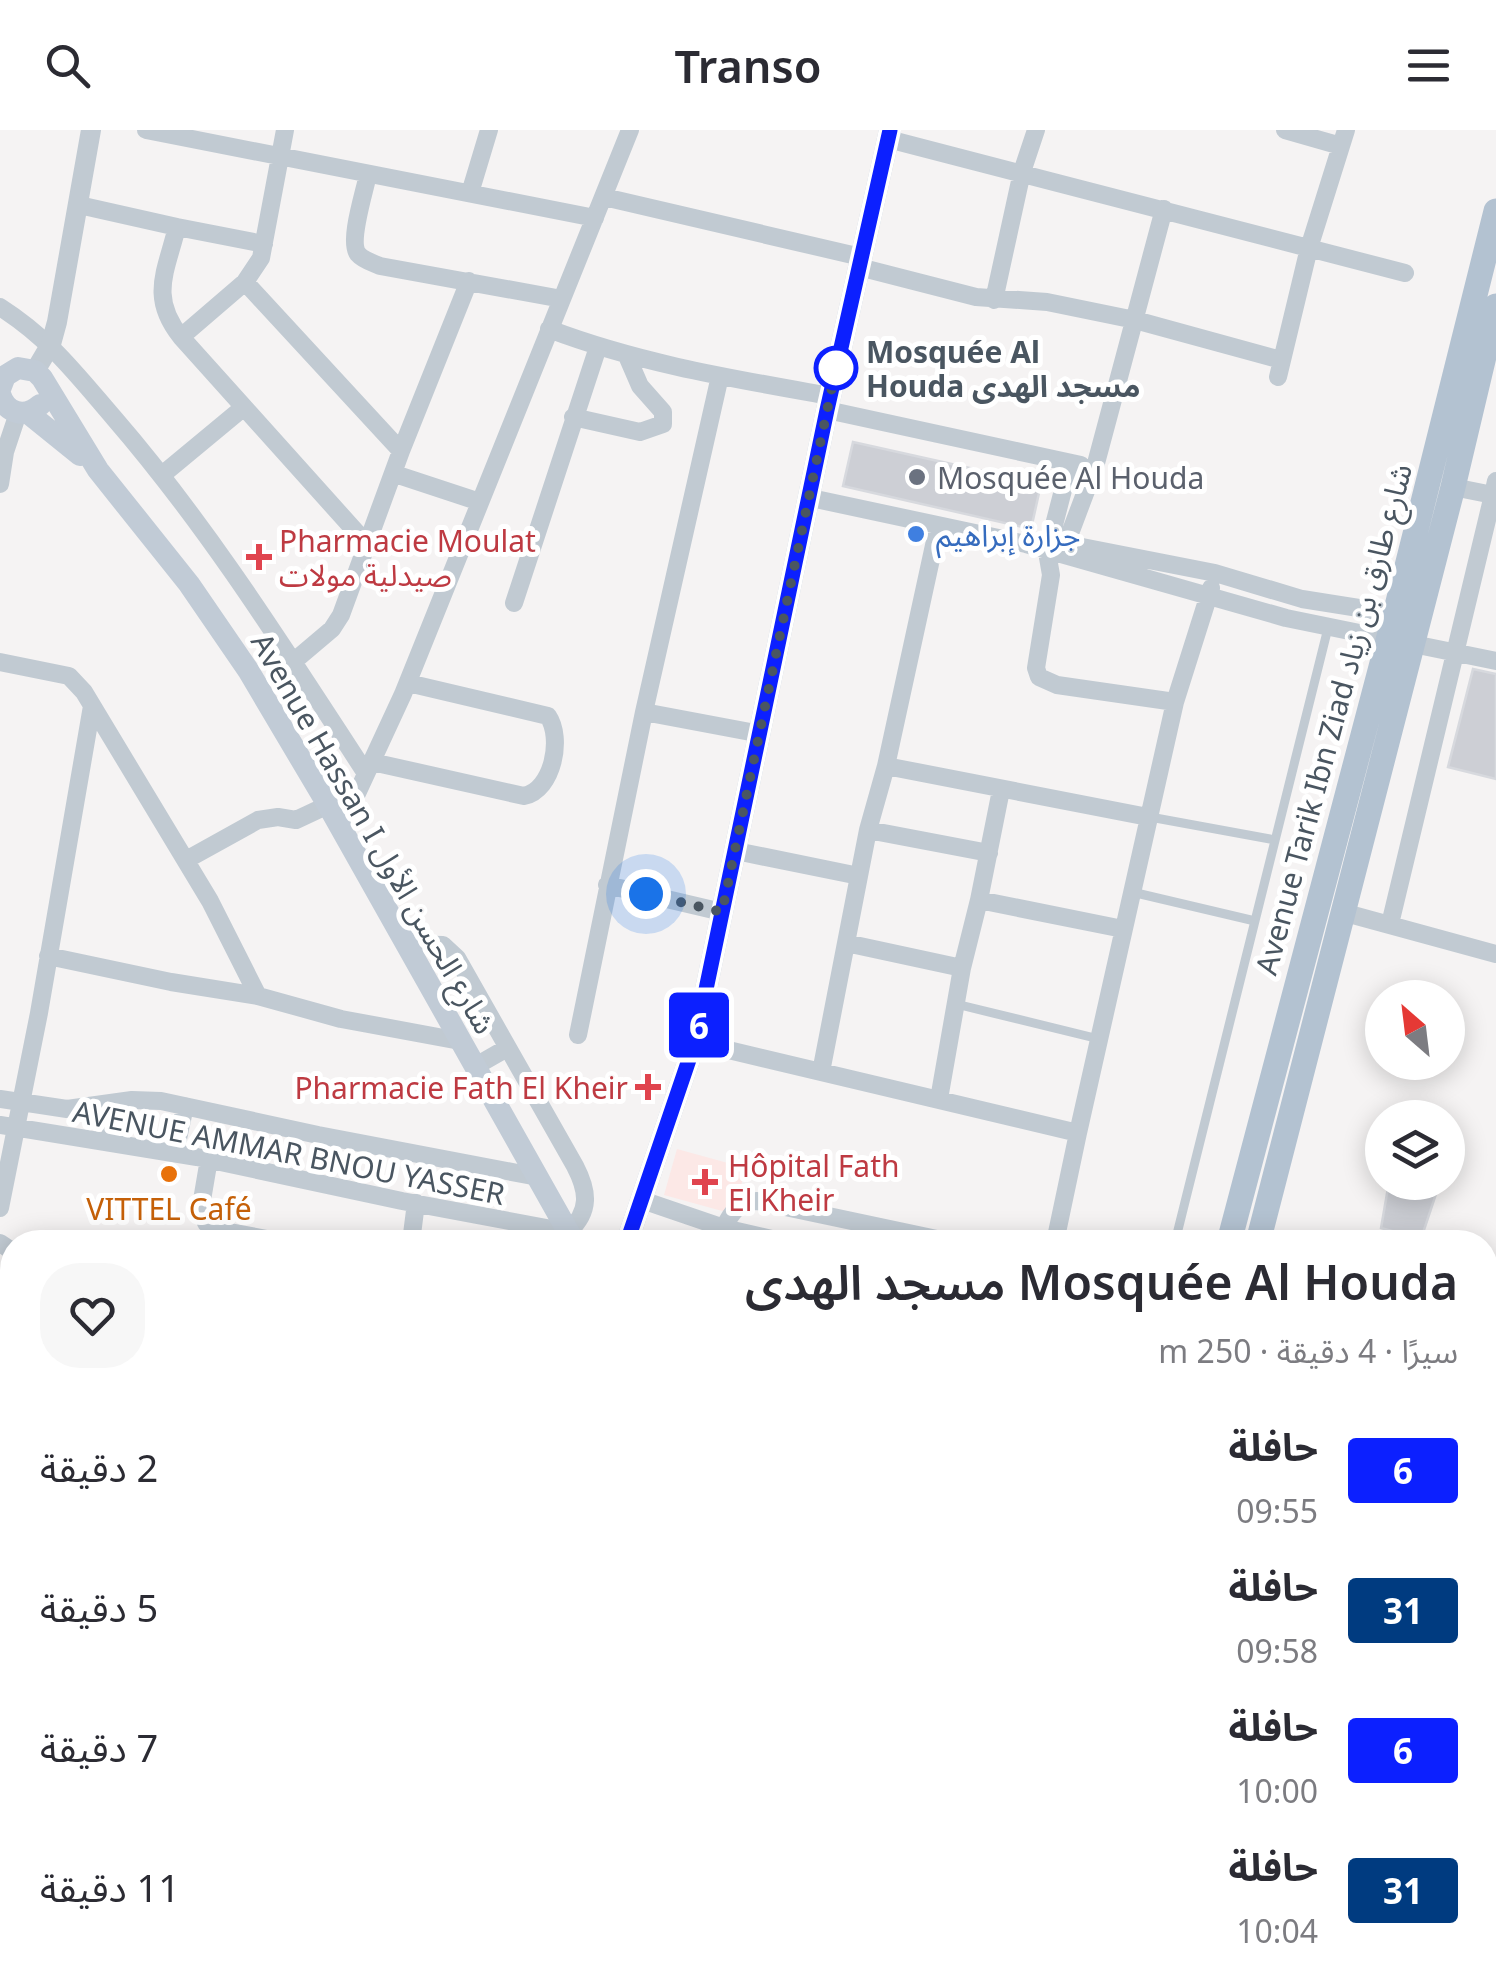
<!DOCTYPE html>
<html lang="ar">
<head>
<meta charset="utf-8">
<style>
  body { margin:0; font-family:"Noto Sans","Noto Sans Arabic",sans-serif; background:#f7f7f7; color:#2b2b33; direction:rtl; height:100vh; display:flex; flex-direction:column; font-size:38px; white-space:nowrap }
  * { box-sizing:border-box; margin:0 }
  p { font-size:32px; color:#7c7c81 }
  .icon { flex:none; width:55px; height:55px; fill:none; stroke:currentColor; stroke-width:2; stroke-linecap:round; stroke-linejoin:round }
  .map { position:relative; flex:1; overflow:hidden; direction:ltr }
  .details { position:absolute; left:0px; top:1100px; width:1498px; height:750px; display:flex; flex-direction:column; background:#fff; border-radius:40px 40px 0 0; box-shadow:0 5px 25px #0003; direction:rtl }
  .details>* { flex:none }
  .badge { padding:0 20px; border-radius:8px; font-size:35px; line-height:65px }
  .needle { width:65px; rotate:332deg }
  .controls { position:absolute; left:1365px; top:850px; display:grid; gap:20px }
  .controls a { display:grid; place-items:center; width:100px; height:100px; border-radius:50%; background:#fff; box-shadow:0 5px 25px #0003; font-size:50px }
  .you { position:absolute; width:50px; height:50px; margin:-25px; border:8px solid #fff; border-radius:50%; background:#1a73e8; box-shadow:0 0 0 15px #1a73e833 }
  .map>.badge { position:absolute; translate:-50% -50%; box-shadow:0 0 0 5px #fff }
  .round { display:grid; place-items:center; flex:none; width:105px; height:105px; border-radius:40px; background:#f7f7f7 }
  .overview { display:flex; align-items:center; justify-content:space-between; height:170px; padding:0 40px }
  h1 { font-size:48px; font-weight:600; line-height:75px }
  ul { padding:0; list-style:none }
  li { display:flex; align-items:center; gap:30px; height:140px; padding:0 40px }
  li div { flex:1 }
  li b { display:block; font-size:38px }
  li em { font-style:normal }
  li .badge { min-width:110px; font-weight:700; text-align:center }
  header { display:flex; justify-content:space-between; align-items:center; height:130px; padding:0 40px; background:#fff; font-size:45px; font-weight:600 }
  .map>svg:first-child { display:block }
  .education { fill:#e6e4e5 }
  .medical { fill:#fce8e6 }
  .building { fill:#cdcfd5; stroke:#d7d9de; stroke-width:2.5 }
  .lines { fill:none; stroke-linecap:round; stroke-linejoin:round }
  .service { stroke:#c1cad2; stroke-width:9 }
  .minor { stroke:#c1cad2; stroke-width:18 }
  .tertiary { stroke:#c1cad2; stroke-width:20 }
  .secondary { stroke:#c1cbd6; stroke-width:22 }
  .primary { stroke:#b3c2d1; stroke-width:25 }
  .line-casing { stroke:#fff; stroke-width:22 }
  .line { stroke:#0c20ff; stroke-width:15 }
  .walk { stroke:#4a5661; stroke-width:10; stroke-dasharray:0 18 }
  .stop-dot { fill:#fff; stroke:#0c20ff; stroke-width:5 }
  .worship-dot { fill:#6b7280; stroke:#fff; stroke-width:4 }
  .shop-dot { fill:#3f7fe0; stroke:#fff; stroke-width:4 }
  .health-dot { fill:#e0444e; stroke:#fff; stroke-width:4 }
  .food-dot { fill:#e8710a; stroke:#fff; stroke-width:4 }
  .labels { text-anchor:middle; dominant-baseline:central; stroke-width:10; stroke-linejoin:round; paint-order:stroke }
  .stop-label { font-size:30px; font-weight:bold; fill:#4a5661; stroke:#fff; text-anchor:start }
  .worship-label { font-size:30px; fill:#5b616d; stroke:#fff; text-anchor:start }
  .shop-label { font-size:30px; fill:#366cbe; stroke:#fff; text-anchor:start }
  .health-label { font-size:30px; fill:#be3a42; stroke:#fff; text-anchor:start }
  .street-label { font-size:30px; fill:#4a5661; stroke:#fff }
  .food-label { font-size:30px; fill:#c56008; stroke:#fff }
</style>
</head>
<body>
<header><svg class="icon" aria-label="menu" viewBox="0 0 24 24"><path d="M4 6h16M4 12h16M4 18h16"/></svg>Transo<svg class="icon" aria-label="search" viewBox="0 0 24 24"><circle cx="10" cy="10" r="6"/><path d="M15 15l6 6"/></svg></header>
<div class="map">
<svg width="1496" height="1850" viewBox="0 0 1496 1850">
  <rect width="100%" height="100%" fill="#f5f3f3"/>
  <path class="education" d="M 126,1838 L 425,1838 L 422,1850 L 122,1850 Z"/>
  <path class="medical" d="M 677,1019 L 746,1038 L 733,1084 L 664,1065 Z"/>
  <path class="building" d="M 853,312 L 1041,354 L 1031,399 L 843,356 Z
    M 1473,539 L 1496,544 L 1496,649 L 1448,637 Z
    M 1389,1052 L 1440,1052 L 1421,1109 L 1381,1098 Z"/>
  <g class="lines">
    <path class="service" d="M 1150,687 L 1275,710
      M 1132,762 L 1255,791
      M 956,874 L 1099,909
      M 1175,1112 L 1328,498"/>
    <path class="minor" d="M 146,0 L 595,88
      M 1285,0 L 1341,16
      M 888,9 L 1405,143
      M 368,44 C 365,61 348,111 358,124 C 363,130 373,133 380,136 L 562,169
      M 470,63 L 489,0
      M 604,67 L 861,127
      M 79,75 L 177,97 C 166,142 149,167 181,207 L 366,413
      M 177,97 L 264,114
      M 859,137 L 976,167 L 1047,172 L 1135,190 L 1281,230
      M 245,152 L 261,128 L 285,0
      M 994,170 L 1022,42 L 1036,0
      M 0,177 C 50,209 76,244 114,288 C 209,398 286,521 365,642
      M 549,199 C 641,234 735,249 830,266
      M 181,207 L 245,152 L 401,321 L 341,485 L 332,499 L 293,532
      M 1278,247 L 1309,118 L 1346,0
      M 827,280 L 1081,335
      M 573,287 L 640,302 L 663,294 L 663,282 L 640,256 L 627,226
      M 401,321 L 469,151
      M 395,344 L 480,372
      M 162,345 L 244,277
      M 0,354 L 5,322 L 18,283
      M 1453,357 L 1493,365 L 1496,351
      M 811,368 L 1026,414 L 1286,488 L 1496,531
      M 1042,412 L 1067,414 L 1215,443 L 1302,469 L 1403,485
      M 1063,422 L 1095,337 L 1164,79
      M 514,473 L 598,217
      M 0,532 L 69,546 L 84,562 L 210,771 L 258,866 L 341,889 L 460,911
      M 1175,572 L 1211,458
      M 644,582 L 761,604
      M 372,632 L 524,666 C 553,660 563,608 548,586 L 408,553
      M 886,636 L 938,397
      M 341,698 L 403,564 L 630,0
      M 736,721 L 859,746 L 821,942
      M 989,723 L 868,700 L 886,636 L 1148,687
      M 186,730 L 258,690 L 278,687 L 296,690 L 328,675
      M 859,746 L 868,700
      M 607,755 L 722,782
      M 979,770 L 1001,660
      M 1342,782 L 1496,824
      M 1390,794 L 1493,365 L 1496,365
      M 846,813 L 962,838
      M 48,826 L 171,852 L 258,866
      M 578,905 L 644,582 L 720,246
      M 695,912 L 1078,1003 L 1175,572 L 1057,555 L 1039,547 L 1036,538 L 1051,445 L 1047,422 L 1070,333
      M 474,937 L 507,918
      M 0,969 L 67,979 L 132,970 L 161,971 L 318,1005 L 538,1047
      M 939,969 L 962,838 L 979,770 L 1123,799
      M 0,995 L 197,1027 L 402,1071 L 568,1102 C 591,1081 588,1061 575,1036 L 457,828 L 443,815 L 405,814
      M 108,1012 L 120,972
      M 175,1023 L 185,976
      M 209,1029 L 201,1076 L 206,1093 L 219,1100 L 283,1112
      M 642,1070 L 724,1098 L 785,1112
      M 0,1078 L 39,883 L 92,576
      M 411,1112 L 416,1073
      M 733,1112 L 724,1098 C 731,1082 739,1072 757,1071 L 951,1112
      M 1055,1112 L 1078,1003
      M 0,1113 L 12,1121
      M 1485,1200 L 1496,1203
      M 0,1217 L 12,1220
      M 0,1410 L 12,1342
      M 0,1429 L 12,1434
      M 1485,1440 L 1496,1441
      M 0,1555 L 12,1490
      M 1485,1603 L 1496,1568
      M 1485,1633 L 1496,1634
      M 1485,1744 L 1496,1746
      M 707,1838 L 740,1850
      M 1145,1838 L 1153,1850
      M 1280,1838 L 1296,1847 L 1319,1850
      M 437,1850 L 440,1838
      M 591,1850 L 594,1838
      M 1420,1850 L 1423,1838"/>
    <path class="tertiary" d="M 35,241 L 51,214 L 57,192 L 91,0"/>
    <path class="secondary" d="M 0,259 L 5,246 L 18,238 L 35,241 L 42,248 L 98,340 L 189,454 L 248,540 L 328,675 L 574,1112
      M 0,264 C 6,283 24,289 40,275
      M 28,283 L 80,325
      M 627,1112 L 695,912 L 827,280 L 890,0
      M 979,1838 L 982,1850
      M 1002,1838 L 1011,1850"/>
    <path class="primary" d="M 1229,1112 L 1395,484 L 1496,81
      M 1258,1112 L 1453,357 L 1496,176
      M 1030,1850 L 1034,1838
      M 1061,1850 L 1065,1838"/>
  </g>
  <g class="lines">
    <defs>
      <path id="line" d="M 627,1112 L 695,912 L 827,280 L 890,0"/>
    </defs>
    <use href="#line" class="line-casing"/>
    <use href="#line" class="line"/>
    <path class="walk" d="M 646,764 L 722,782 L 836,238"/>
  </g>
  <circle class="stop-dot" cx="836" cy="238" r="20"/>
  <circle class="worship-dot" cx="917" cy="347" r="10"/>
  <circle class="shop-dot" cx="916" cy="404" r="10"/>
  <g class="health-dot">
    <path d="M254 412h10v10h10v10h-10v10h-10v-10h-10v-10h10z"/>
    <path d="M643 942h10v10h10v10h-10v10h-10v-10h-10v-10h10z"/>
    <path d="M700 1037h10v10h10v10h-10v10h-10v-10h-10v-10h10z"/>
  </g>
  <circle class="food-dot" cx="169" cy="1044" r="10"/>
  <g class="labels">
    <g class="stop-label">
      <text x="866" y="221">Mosquée Al<tspan x="866" dy="34">Houda مسجد الهدى</tspan></text>
    </g>
    <g class="worship-label">
      <text x="937" y="347">Mosquée Al Houda</text>
    </g>
    <g class="shop-label">
      <text x="936" y="404">جزارة إبراهيم</text>
    </g>
    <g class="health-label">
      <text x="279" y="410">Pharmacie Moulat<tspan x="279" dy="34">صيدلية مولات</tspan></text>
      <text x="628" y="957" text-anchor="end">Pharmacie Fath El Kheir</text>
      <text x="728" y="1035">Hôpital Fath<tspan x="728" dy="34">El Kheir</tspan></text>
    </g>
    <g class="street-label">
      <text transform="translate(1333 589) rotate(-75)">Avenue Tarik Ibn Ziad شارع طارق بن زياد</text>
      <text transform="translate(374 703) rotate(60)">Avenue Hassan I شارع الحسن الأول</text>
      <text transform="translate(289 1022) rotate(11)">AVENUE AMMAR BNOU YASSER</text>
    </g>
    <g class="food-label">
      <text x="169" y="1078">VITTEL Café</text>
    </g>
  </g>
</svg>
<div class="controls">
<a><svg class="needle" viewBox="-14 -14 28 28"><path d="M0-13l5 13h-10z" fill="#e53935"/><path d="M0 13l5-13h-10z" fill="#7c7c81"/></svg></a>
<a><svg class="icon" aria-label="layers" viewBox="0 0 24 24"><path d="M12 4l9 5-9 5-9-5zM3 14l9 5 9-5"/></svg></a>
</div>
<div class="you" style="left:646px;top:764px"></div>
<b class="badge" style="left:699px;top:895px;background:#0c20ff;color:#fff">6</b>
<section class="details">
<div class="overview"><div><h1>Mosquée Al Houda مسجد الهدى</h1><p>سيرًا · 4 دقيقة · 250 m</p></div><a class="round"><svg class="icon" aria-label="heart" viewBox="0 0 24 24"><path d="M12 20l-8-8c-3-5 5-10 8-4 3-6 11-1 8 4z"/></svg></a></div>
<ul>
<li><span class="badge" style="background:#0c20ff;color:#fff">6</span><div><b>حافلة</b><p>09:55</p></div><em>2 دقيقة</em></li>
<li><span class="badge" style="background:#003b80;color:#fff">31</span><div><b>حافلة</b><p>09:58</p></div><em>5 دقيقة</em></li>
<li><span class="badge" style="background:#0c20ff;color:#fff">6</span><div><b>حافلة</b><p>10:00</p></div><em>7 دقيقة</em></li>
<li><span class="badge" style="background:#003b80;color:#fff">31</span><div><b>حافلة</b><p>10:04</p></div><em>11 دقيقة</em></li>
</ul>
</section>
</div>
</body>
</html>
